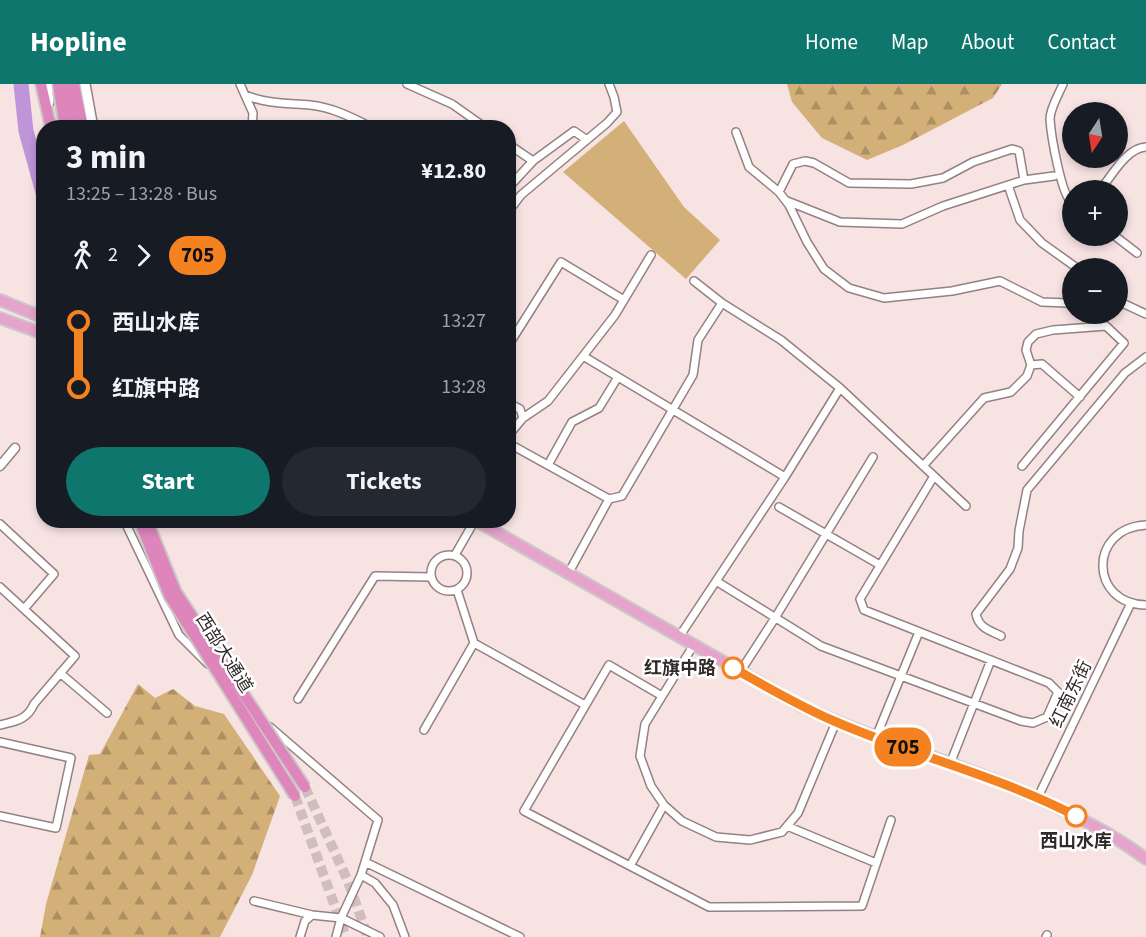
<!DOCTYPE html>
<html lang="en">
<head>
<meta charset="utf-8">
<style>
  body { margin:0; font-family:"Source Sans 3","Noto Sans SC",sans-serif; background:#242831; color:#f1f3f6; height:100vh; display:flex; flex-direction:column; font-size:22px; white-space:nowrap }
  * { box-sizing:border-box; margin:0 }
  p { font-size:20px; color:#9ea1a6 }
  .icon { flex:none; width:33px; height:33px; fill:none; stroke:currentColor; stroke-width:2; stroke-linecap:round; stroke-linejoin:round }
  .map { position:relative; flex:1; overflow:hidden }
  .side { position:absolute; left:36px; top:36px; width:480px; height:408px; display:flex; flex-direction:column; background:#171b24; border-radius:24px; box-shadow:0 3px 9px #0003 }
  .side>* { flex:none }
  .badge { padding:0 12px; border-radius:20px; font-size:21px; line-height:39px }
  .needle { width:39px; rotate:192deg }
  .fabs { position:absolute; left:1062px; top:18px; display:grid; gap:12px }
  .fabs a { display:grid; place-items:center; width:66px; height:66px; border-radius:50%; background:#171b24; box-shadow:0 3px 9px #0003; font-size:30px }
  .map>.badge { position:absolute; translate:-50% -50%; box-shadow:0 0 0 3px #fff }
  .legs { display:flex; align-items:center; gap:9px; height:66px; padding:0 30px; font-size:20px }
  .legs p { margin-inline-start:auto }
  .head { display:flex; align-items:center; justify-content:space-between; height:102px; padding:0 30px }
  h1 { font-size:33px; font-weight:700; line-height:45px }
  .action { display:flex; gap:12px; margin-top:auto; padding:12px 30px }
  .action a { flex:1; height:69px; border-radius:36px; background:#0f766e; color:#fff; font-size:24px; font-weight:700; line-height:69px; text-align:center }
  .action a+a { background:#242831; color:#f1f3f6 }
  ul { padding:0 30px; list-style:none }
  li { display:flex; align-items:center; gap:21px; height:66px; font-size:22px }
  li i { display:grid; place-items:center; width:9px; height:100%; margin:0 8px; background:currentColor }
  li i::after { content:''; width:15px; height:15px; margin:-8px; border:4px solid; border-radius:50%; background:#171b24 }
  li p { margin-inline-start:auto }
  li:first-child i { background:linear-gradient(#0000 50%,currentColor 0) }
  li:last-child i { background:linear-gradient(currentColor 50%,#0000 0) }
  header { display:flex; align-items:center; gap:36px; box-sizing:border-box; height:84px; padding:0 30px; background:#0f766e; color:#fff }
  header strong { font-size:28px }
  nav { display:flex; gap:33px; margin-inline-start:auto; font-size:21px }
  .map>svg:first-child { display:block }
  .forest { fill:url(#forest-firs) }
  .pitch { fill:#d3b078 }
  .lines { fill:none; stroke-linecap:round; stroke-linejoin:round }
  .river { stroke:#bf94d8; stroke-width:15 }
  .trunk-tunnel { stroke:#d0bebe; stroke-width:10; stroke-dasharray:10 5; stroke-linecap:butt }
  .minor-casing { stroke:#948181; stroke-width:10 }
  .tertiary-casing { stroke:#948181; stroke-width:11 }
  .secondary-casing { stroke:#948181; stroke-width:12 }
  .primary-casing { stroke:#cac8c8; stroke-width:14 }
  .trunk-casing { stroke:#cac8c8; stroke-width:14 }
  .minor { stroke:#fff; stroke-width:7 }
  .tertiary { stroke:#fff; stroke-width:8 }
  .secondary { stroke:#fff; stroke-width:9 }
  .primary { stroke:#e6a4cd; stroke-width:10 }
  .trunk { stroke:#de86bc; stroke-width:10 }
  .trunk-bridge-casing { stroke:#cac8c8; stroke-width:14; stroke-linecap:butt }
  .trunk-bridge { stroke:#de86bc; stroke-width:10 }
  .line-1-casing { stroke:#fff; stroke-width:14 }
  .line-1 { stroke:#f58220; stroke-width:9 }
  .stop-1-dot { fill:#fff; stroke:#f58220; stroke-width:3 }
  .labels { text-anchor:middle; dominant-baseline:central; stroke-width:5; stroke-linejoin:round; paint-order:stroke }
  .street-label { font-size:18px; fill:#322a2a; stroke:#fff }
  .stop-label { font-size:18px; font-weight:bold; fill:#322a2a; stroke:#fff; text-anchor:end }
</style>
</head>
<body>
<header>
<strong>Hopline</strong>
<nav><a>Home</a><a>Map</a><a>About</a><a>Contact</a></nav>
</header>
<div class="map">
<svg width="1146" height="853" viewBox="0 0 1146 853">
  <defs>
    <pattern id="forest-firs" width="22" height="20" patternUnits="userSpaceOnUse" patternTransform="scale(1.5)"><rect width="22" height="20" fill="#d3b078"/><path d="M5 1l3.5 6h-7zM16 11l3.5 6h-7z" fill="#ac8f63"/></pattern>
  </defs>
  <rect width="100%" height="100%" fill="#f8e3e3"/>
  <path class="forest" d="M 787,0 L 1002,0 L 993,14 L 903,61 L 867,76 L 822,54 L 792,18 Z
    M 138,600 L 155,614 L 173,605 L 195,622 L 224,630 L 280,712 L 252,791 L 220,853 L 40,853 L 46,820 L 89,671 L 100,670 Z"/>
  <path class="pitch" d="M 624,37 L 684,123 L 720,156 L 686,195 L 563,88 Z"/>
  <g class="lines">
    <path class="river" d="M 21,0 L 26,47 L 44,112"/>
    <path class="trunk-tunnel" d="M 305,703 L 347,795 L 368,853
      M 295,712 L 346,853"/>
    <defs>
      <path id="minor" d="M 240,0 L 253,29 L 252,44
        M 407,0 L 452,20 L 486,44
        M 1063,0 C 1059,10 1050,24 1050,35 C 1051,51 1061,111 1072,119
        M 245,11 C 267,20 287,19 310,21 C 332,23 353,34 373,44
        M 736,48 L 749,83 L 779,108 L 789,121 L 807,158 L 824,185 L 849,204 L 884,214 L 952,207 L 1000,197 L 1042,218 L 1068,219 L 1072,217
        M 508,60 L 533,77
        M 1008,101 L 1020,136 L 1042,159 L 1077,184
        M 508,104 L 533,77 L 574,47 L 587,56
        M 1100,106 C 1112,92 1126,64 1146,63
        M 779,108 L 793,80 L 805,77 L 814,79 L 849,99 L 911,100 L 943,94 L 973,78 L 1012,65 L 1019,67 L 1024,96
        M 787,117 L 840,138 L 902,140 L 943,122 L 1024,96 L 1054,92
        M 508,128 L 521,111 L 607,39 L 617,28 L 614,13 L 609,0
        M 1115,152 L 1137,169
        M 694,197 L 722,219 L 781,256 L 840,304 L 966,422
        M 1118,217 L 1146,230
        M 508,262 L 561,178 L 624,216
        M 583,272 L 785,393
        M 1031,281 L 1042,280 L 1080,313
        M 508,319 L 520,325 L 523,334
        M 508,352 L 523,334 L 548,317 L 615,231 L 651,171
        M 508,359 L 609,415 L 568,490
        M 548,381 L 572,338 L 599,324 L 618,293
        M 923,382 L 984,314 L 1011,308 L 1027,292 L 1031,281 L 1026,266 L 1028,258 L 1036,250 L 1053,246 L 1106,242 L 1124,259 L 1022,382
        M 609,415 L 622,412 L 693,291 L 698,256 L 722,219
        M 779,423 L 880,481
        M 124,436 L 179,551 L 208,580
        M 0,440 L 54,490 L 24,525
        M 1146,441 C 1088,444 1089,520 1146,521
        M431 489a18 18 0 1 1 36 0a18 18 0 1 1-36 0Z
        M 455,471 L 475,436
        M 716,497 L 821,562 L 1021,637 L 1033,639 L 1047,633 L 1058,608 L 1049,599 L 864,526 L 860,515 L 934,392
        M 0,503 L 75,572 L 34,620 C 27,636 16,637 0,641
        M 1001,552 C 989,546 979,544 976,530 L 1010,485 L 1018,464 L 1019,447 L 1027,406 L 1125,289 L 1146,273
        M 679,553 L 785,393 L 840,304
        M 474,559 L 585,621
        M 693,562 L 645,640 L 640,672 L 651,702 L 664,721 L 682,737 L 716,753 L 750,756 L 782,748 L 798,729 L 836,638
        M 740,588 L 775,534 L 873,373
        M 60,589 L 107,629
        M 662,612 L 609,581 L 524,727 L 709,823 L 862,822 L 891,736
        M 298,615 L 375,492 L 431,493
        M 270,643 L 378,736 L 361,791 L 341,834 L 336,853
        M 424,646 L 474,559 L 457,506
        M 876,653 L 919,548
        M 0,658 L 71,674 L 56,744 L 0,732
        M 950,680 L 991,576
        M 1038,713 L 1131,519
        M 787,742 L 876,779
        M 365,778 L 520,853
        M 630,782 L 664,721
        M 361,791 L 375,799 L 393,821 L 405,853
        M 254,817 L 312,831
        M 300,853 L 305,837 L 312,831 L 341,834 L 380,853
        M 1046,853 L 1047,851"/>
      <path id="tertiary" d="M 0,382 L 15,364"/>
      <path id="secondary" d="M 47,0 L 49,18
        M 85,0 L 93,44"/>
      <path id="primary" d="M 0,216 L 44,234
        M 0,234 L 44,250
        M 475,436 L 801,622 C 896,666 1000,689 1092,741 C 1111,751 1129,762 1146,775"/>
      <path id="trunk" d="M 41,0 L 51,44
        M 58,0 L 65,44
        M 66,0 L 72,44
        M 74,0 L 83,44"/>
    </defs>
    <use href="#minor" class="minor-casing"/>
    <use href="#tertiary" class="tertiary-casing"/>
    <use href="#secondary" class="secondary-casing"/>
    <use href="#primary" class="primary-casing"/>
    <use href="#trunk" class="trunk-casing"/>
    <use href="#minor" class="minor"/>
    <use href="#tertiary" class="tertiary"/>
    <use href="#secondary" class="secondary"/>
    <use href="#primary" class="primary"/>
    <use href="#trunk" class="trunk"/>
    <defs>
      <path id="trunk-bridge" d="M 139,436 L 169,511 L 295,712
        M 147,436 L 176,508 L 305,703"/>
    </defs>
    <use href="#trunk-bridge" class="trunk-bridge-casing"/>
    <use href="#trunk-bridge" class="trunk-bridge"/>
  </g>
  <g class="lines">
    <defs>
      <path id="line-1" d="M 733,584 C 767,603 799,622 834,637 C 914,672 999,692 1076,732"/>
    </defs>
    <use href="#line-1" class="line-1-casing"/>
    <use href="#line-1" class="line-1"/>
  </g>
  <g class="stop-1-dot">
    <circle cx="733" cy="584" r="10"/>
    <circle cx="1076" cy="732" r="10"/>
  </g>
  <g class="labels">
    <g class="street-label">
      <text transform="translate(224 569) rotate(58)">西部大通道</text>
      <text transform="translate(1071 610) rotate(-64)">红南东街</text>
    </g>
    <g class="stop-label">
      <text x="716" y="584">红旗中路</text>
      <text x="1076" y="757" text-anchor="middle">西山水库</text>
    </g>
  </g>
</svg>
<div class="fabs">
<a><svg class="needle" viewBox="-14 -14 28 28"><path d="M0-13l5 13h-10z" fill="#e53935"/><path d="M0 13l5-13h-10z" fill="#9ea1a6"/></svg></a>
<a>+</a>
<a>−</a>
</div>
<b class="badge" style="left:903px;top:663px;background:#f58220;color:#111">705</b>
<section class="side">
<div class="head"><div><h1>3 min</h1><p>13:25 – 13:28 · Bus</p></div><b>¥12.80</b></div>
<div class="legs"><svg class="icon" aria-label="walk" viewBox="0 0 24 24"><circle cx="13" cy="4" r="2"/><path d="M13 8l-2 6 4 7M11 14l-3 7M7 12l3-4h3l4 4"/></svg>2<svg class="icon" aria-label="forward" viewBox="0 0 24 24"><path d="M9 5l7 7-7 7"/></svg><b class="badge" style="background:#f58220;color:#111">705</b></div>
<ul>
<li><i style="color:#f58220"></i><b>西山水库</b><p>13:27</p></li>
<li><i style="color:#f58220"></i><b>红旗中路</b><p>13:28</p></li>
</ul>
<div class="action"><a>Start</a><a>Tickets</a></div>
</section>
</div>
</body>
</html>
